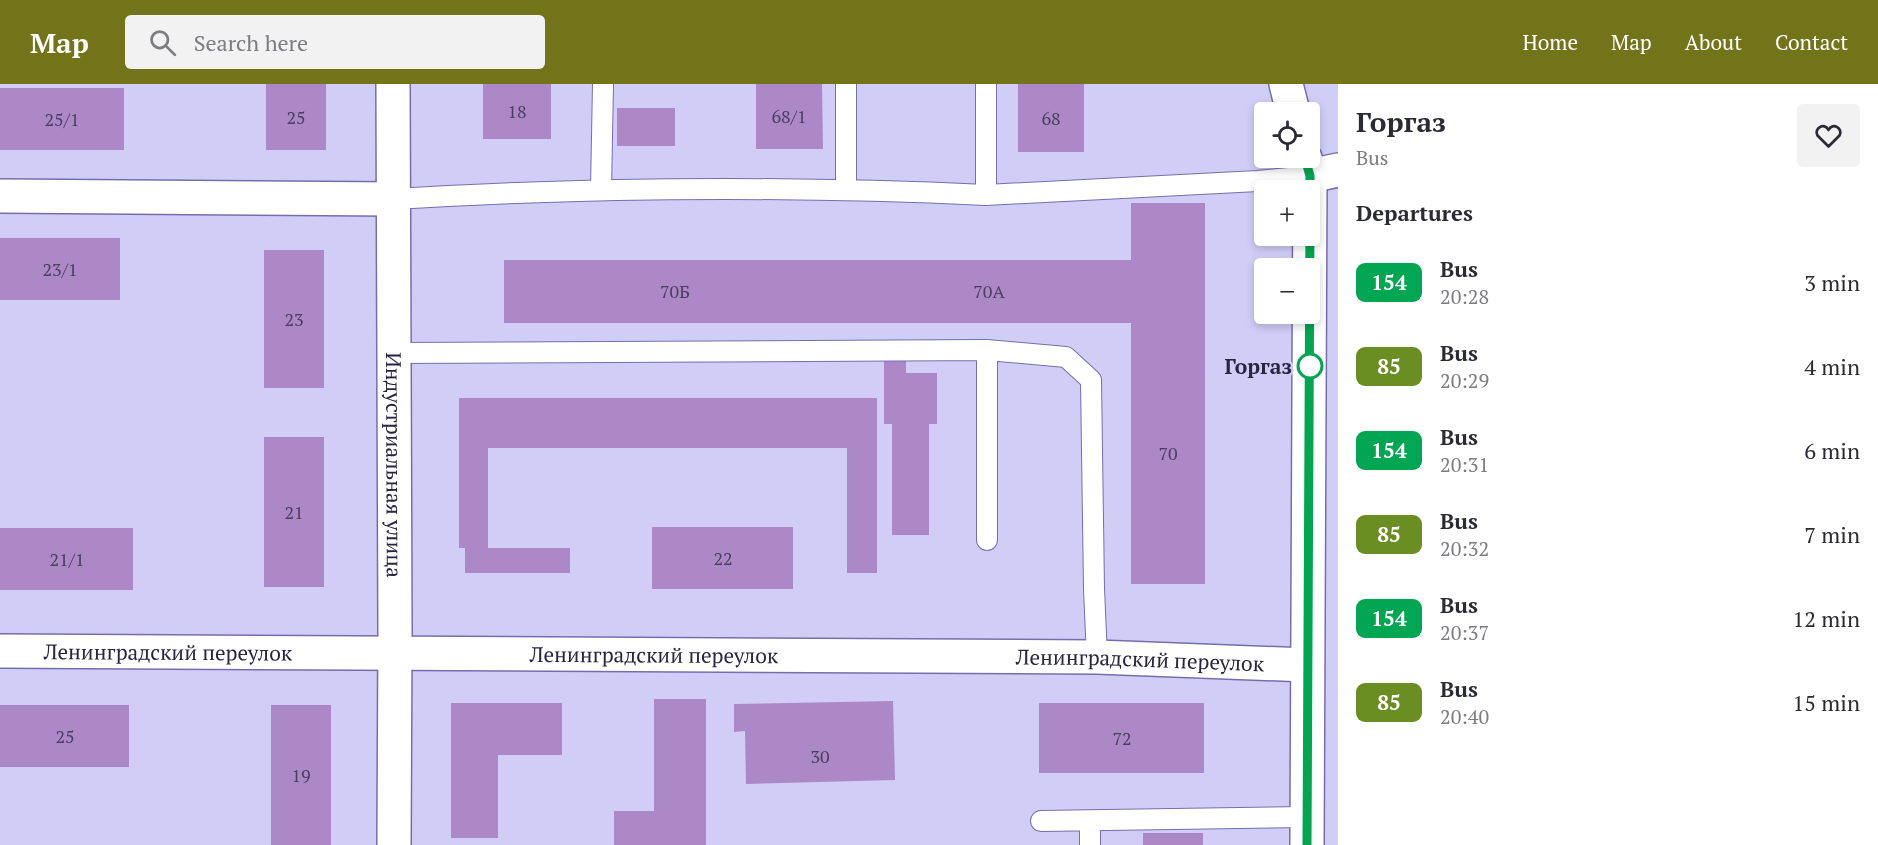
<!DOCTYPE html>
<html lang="en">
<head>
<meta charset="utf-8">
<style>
  body { margin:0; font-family:"PT Serif",serif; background:#f2f2f3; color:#2b2b33; height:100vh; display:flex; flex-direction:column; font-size:22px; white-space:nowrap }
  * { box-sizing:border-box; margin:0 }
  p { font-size:20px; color:#7c7c81 }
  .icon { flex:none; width:33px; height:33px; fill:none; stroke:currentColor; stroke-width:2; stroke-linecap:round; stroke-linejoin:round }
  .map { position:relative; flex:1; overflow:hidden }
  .panel { display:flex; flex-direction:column; background:#fff; width:540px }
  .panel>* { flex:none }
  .badge { padding:0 12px; border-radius:9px; font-size:21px; line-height:39px }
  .controls { position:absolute; left:1254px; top:18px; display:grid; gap:12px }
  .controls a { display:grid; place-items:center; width:66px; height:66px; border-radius:6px; background:#fff; box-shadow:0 3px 9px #0003; font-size:30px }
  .map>.badge { position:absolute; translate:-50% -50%; box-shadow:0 0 0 3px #fff }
  h2 { padding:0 18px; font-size:22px; line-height:54px }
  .round { display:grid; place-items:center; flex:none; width:63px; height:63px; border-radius:6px; background:#f2f2f3 }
  .head { display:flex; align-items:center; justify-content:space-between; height:102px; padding:0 18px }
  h1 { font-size:28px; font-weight:800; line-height:45px }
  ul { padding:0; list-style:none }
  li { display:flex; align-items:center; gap:18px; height:84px; padding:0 18px }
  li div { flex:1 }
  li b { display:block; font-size:22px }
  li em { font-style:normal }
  li .badge { min-width:66px; font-weight:700; text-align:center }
  header { display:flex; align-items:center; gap:36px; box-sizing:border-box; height:84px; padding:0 30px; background:#73741a; color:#fff }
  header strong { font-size:28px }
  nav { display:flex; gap:33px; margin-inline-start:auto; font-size:21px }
  .search { width:420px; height:54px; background:#f2f2f3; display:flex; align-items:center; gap:15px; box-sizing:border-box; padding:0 21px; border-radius:6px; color:#7c7c81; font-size:22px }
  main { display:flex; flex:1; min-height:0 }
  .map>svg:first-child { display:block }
  .building { fill:#ac88c6 }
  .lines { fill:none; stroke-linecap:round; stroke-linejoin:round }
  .lane-casing { stroke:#776dad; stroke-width:22 }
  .street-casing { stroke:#776dad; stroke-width:36 }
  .secondary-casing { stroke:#776dad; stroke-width:36 }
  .primary-casing { stroke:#776dad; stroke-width:36 }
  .lane { stroke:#fff; stroke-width:20 }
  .street { stroke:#fff; stroke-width:33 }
  .secondary { stroke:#fff; stroke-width:33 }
  .primary { stroke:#fff; stroke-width:33 }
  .line-casing { stroke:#fff; stroke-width:14 }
  .line { stroke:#00a651; stroke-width:9 }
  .stop-dot { fill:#fff; stroke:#00a651; stroke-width:3 }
  .labels { text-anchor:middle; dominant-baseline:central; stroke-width:5; stroke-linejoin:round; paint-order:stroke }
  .number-label { font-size:18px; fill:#4a3e61 }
  .stop-label { font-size:21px; font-weight:bold; fill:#29253f; stroke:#d1cdf7; text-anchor:end }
  .street-label { font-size:21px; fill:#29253f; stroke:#d1cdf7 }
</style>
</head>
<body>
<header>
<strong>Map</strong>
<div class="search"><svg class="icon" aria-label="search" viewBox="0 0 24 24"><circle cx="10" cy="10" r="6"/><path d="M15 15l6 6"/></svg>Search here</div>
<nav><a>Home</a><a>Map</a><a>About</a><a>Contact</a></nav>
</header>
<main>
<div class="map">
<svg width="1338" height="761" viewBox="0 0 1338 761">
  <rect width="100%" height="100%" fill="#d1cdf7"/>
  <path class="building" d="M 266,0 L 326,0 L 326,66 L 266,66 Z
    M 483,0 L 551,0 L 551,55 L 483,55 Z
    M 756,0 L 822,0 L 823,65 L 756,65 Z
    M 1018,0 L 1084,0 L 1084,68 L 1018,68 Z
    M 0,4 L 124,4 L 124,66 L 0,66 Z
    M 617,24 L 675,24 L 675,62 L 617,62 Z
    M 1131,119 L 1205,119 L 1205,500 L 1131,500 L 1131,239 L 504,239 L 504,176 L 1131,176 Z
    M 0,154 L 120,154 L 120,216 L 0,216 Z
    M 264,166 L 324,166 L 324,304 L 264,304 Z
    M 884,276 L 906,276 L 906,289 L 937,289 L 937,340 L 929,340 L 929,451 L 892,451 L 892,340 L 884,340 Z
    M 459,314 L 877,314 L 877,489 L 847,489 L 847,364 L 488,364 L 488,464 L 570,464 L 570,489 L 465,489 L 465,464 L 459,464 Z
    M 264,353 L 324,353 L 324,503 L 264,503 Z
    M 652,443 L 793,443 L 793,505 L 652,505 Z
    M 0,444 L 133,444 L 133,506 L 0,506 Z
    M 654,615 L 706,615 L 706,761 L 614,761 L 614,727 L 654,727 Z
    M 893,617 L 895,696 L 746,700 L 745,647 L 734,648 L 734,620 Z
    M 451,619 L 562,619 L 562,671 L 498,671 L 498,754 L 451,754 Z
    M 1039,619 L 1204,619 L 1204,689 L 1039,689 Z
    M 0,621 L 129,621 L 129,683 L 0,683 Z
    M 271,621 L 331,621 L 331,761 L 271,761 Z
    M 1143,749 L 1203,749 L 1203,761 L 1143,761 Z"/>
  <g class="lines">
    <defs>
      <path id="lane" d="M 846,0 L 846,105
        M 601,106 L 603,0
        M 986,111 L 1258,97 L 1310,92
        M 394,115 C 591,103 789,102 986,111 L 986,0
        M 395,269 L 987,266
        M 987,456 L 987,266 L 1066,273 L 1091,296 L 1094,505 L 1097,573
        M 1041,737 L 1307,733
        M 1090,737 L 1090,761"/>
      <g id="street">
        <path id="s1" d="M 393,0 L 395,550 L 394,761"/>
        <path d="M 0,112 L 394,115"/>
        <path id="s2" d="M 0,567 L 1097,573 L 1307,581"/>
      </g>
      <path id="secondary" d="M 1310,92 L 1338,86"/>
      <path id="primary" d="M 1286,0 L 1293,28
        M 1305,74 L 1310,92 L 1307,761"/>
    </defs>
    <use href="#lane" class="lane-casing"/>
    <use href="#street" class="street-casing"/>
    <use href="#secondary" class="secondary-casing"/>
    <use href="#primary" class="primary-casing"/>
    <use href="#lane" class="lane"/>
    <use href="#street" class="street"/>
    <use href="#secondary" class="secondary"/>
    <use href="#primary" class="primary"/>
  </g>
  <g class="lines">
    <defs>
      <path id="line" d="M 1305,74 L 1310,92 L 1310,138 L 1307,761"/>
    </defs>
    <use href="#line" class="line-casing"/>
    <use href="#line" class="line"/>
  </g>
  <circle class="stop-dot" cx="1310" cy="282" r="12"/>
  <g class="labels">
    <g class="number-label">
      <text x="517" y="27">18</text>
      <text x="789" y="32">68/1</text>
      <text x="296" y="33">25</text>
      <text x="1051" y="34">68</text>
      <text x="62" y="35">25/1</text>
      <text x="60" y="185">23/1</text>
      <text x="675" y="207">70Б</text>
      <text x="989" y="207">70А</text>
      <text x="294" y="235">23</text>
      <text x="1168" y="369">70</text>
      <text x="294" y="428">21</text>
      <text x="723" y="474">22</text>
      <text x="67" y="475">21/1</text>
      <text x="65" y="652">25</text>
      <text x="1122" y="654">72</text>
      <text x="820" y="672">30</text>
      <text x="301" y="691">19</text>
    </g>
    <g class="stop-label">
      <text x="1292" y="282">Горгаз</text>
    </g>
    <g class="street-label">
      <text stroke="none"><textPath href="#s1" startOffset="381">Индустриальная улица</textPath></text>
      <text stroke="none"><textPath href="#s2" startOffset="168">Ленинградский переулок</textPath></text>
      <text stroke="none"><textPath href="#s2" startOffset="654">Ленинградский переулок</textPath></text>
      <text stroke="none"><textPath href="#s2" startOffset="1140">Ленинградский переулок</textPath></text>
    </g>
  </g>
</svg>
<div class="controls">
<a><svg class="icon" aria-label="locate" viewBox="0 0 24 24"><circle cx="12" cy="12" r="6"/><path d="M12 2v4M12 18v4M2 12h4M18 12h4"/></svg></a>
<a>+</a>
<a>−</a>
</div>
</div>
<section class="panel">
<div class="head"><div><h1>Горгаз</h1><p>Bus</p></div><a class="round"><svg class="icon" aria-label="heart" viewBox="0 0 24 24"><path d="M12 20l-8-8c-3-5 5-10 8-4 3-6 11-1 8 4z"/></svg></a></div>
<h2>Departures</h2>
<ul>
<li><span class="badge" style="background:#00a651;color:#fff">154</span><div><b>Bus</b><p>20:28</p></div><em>3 min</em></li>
<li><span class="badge" style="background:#6b8e23;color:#fff">85</span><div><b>Bus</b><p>20:29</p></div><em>4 min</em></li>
<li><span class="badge" style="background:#00a651;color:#fff">154</span><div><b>Bus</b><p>20:31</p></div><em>6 min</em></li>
<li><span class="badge" style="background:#6b8e23;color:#fff">85</span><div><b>Bus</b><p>20:32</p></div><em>7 min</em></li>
<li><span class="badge" style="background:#00a651;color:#fff">154</span><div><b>Bus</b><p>20:37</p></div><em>12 min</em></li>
<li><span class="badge" style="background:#6b8e23;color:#fff">85</span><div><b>Bus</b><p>20:40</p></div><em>15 min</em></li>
</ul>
</section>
</main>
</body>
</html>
